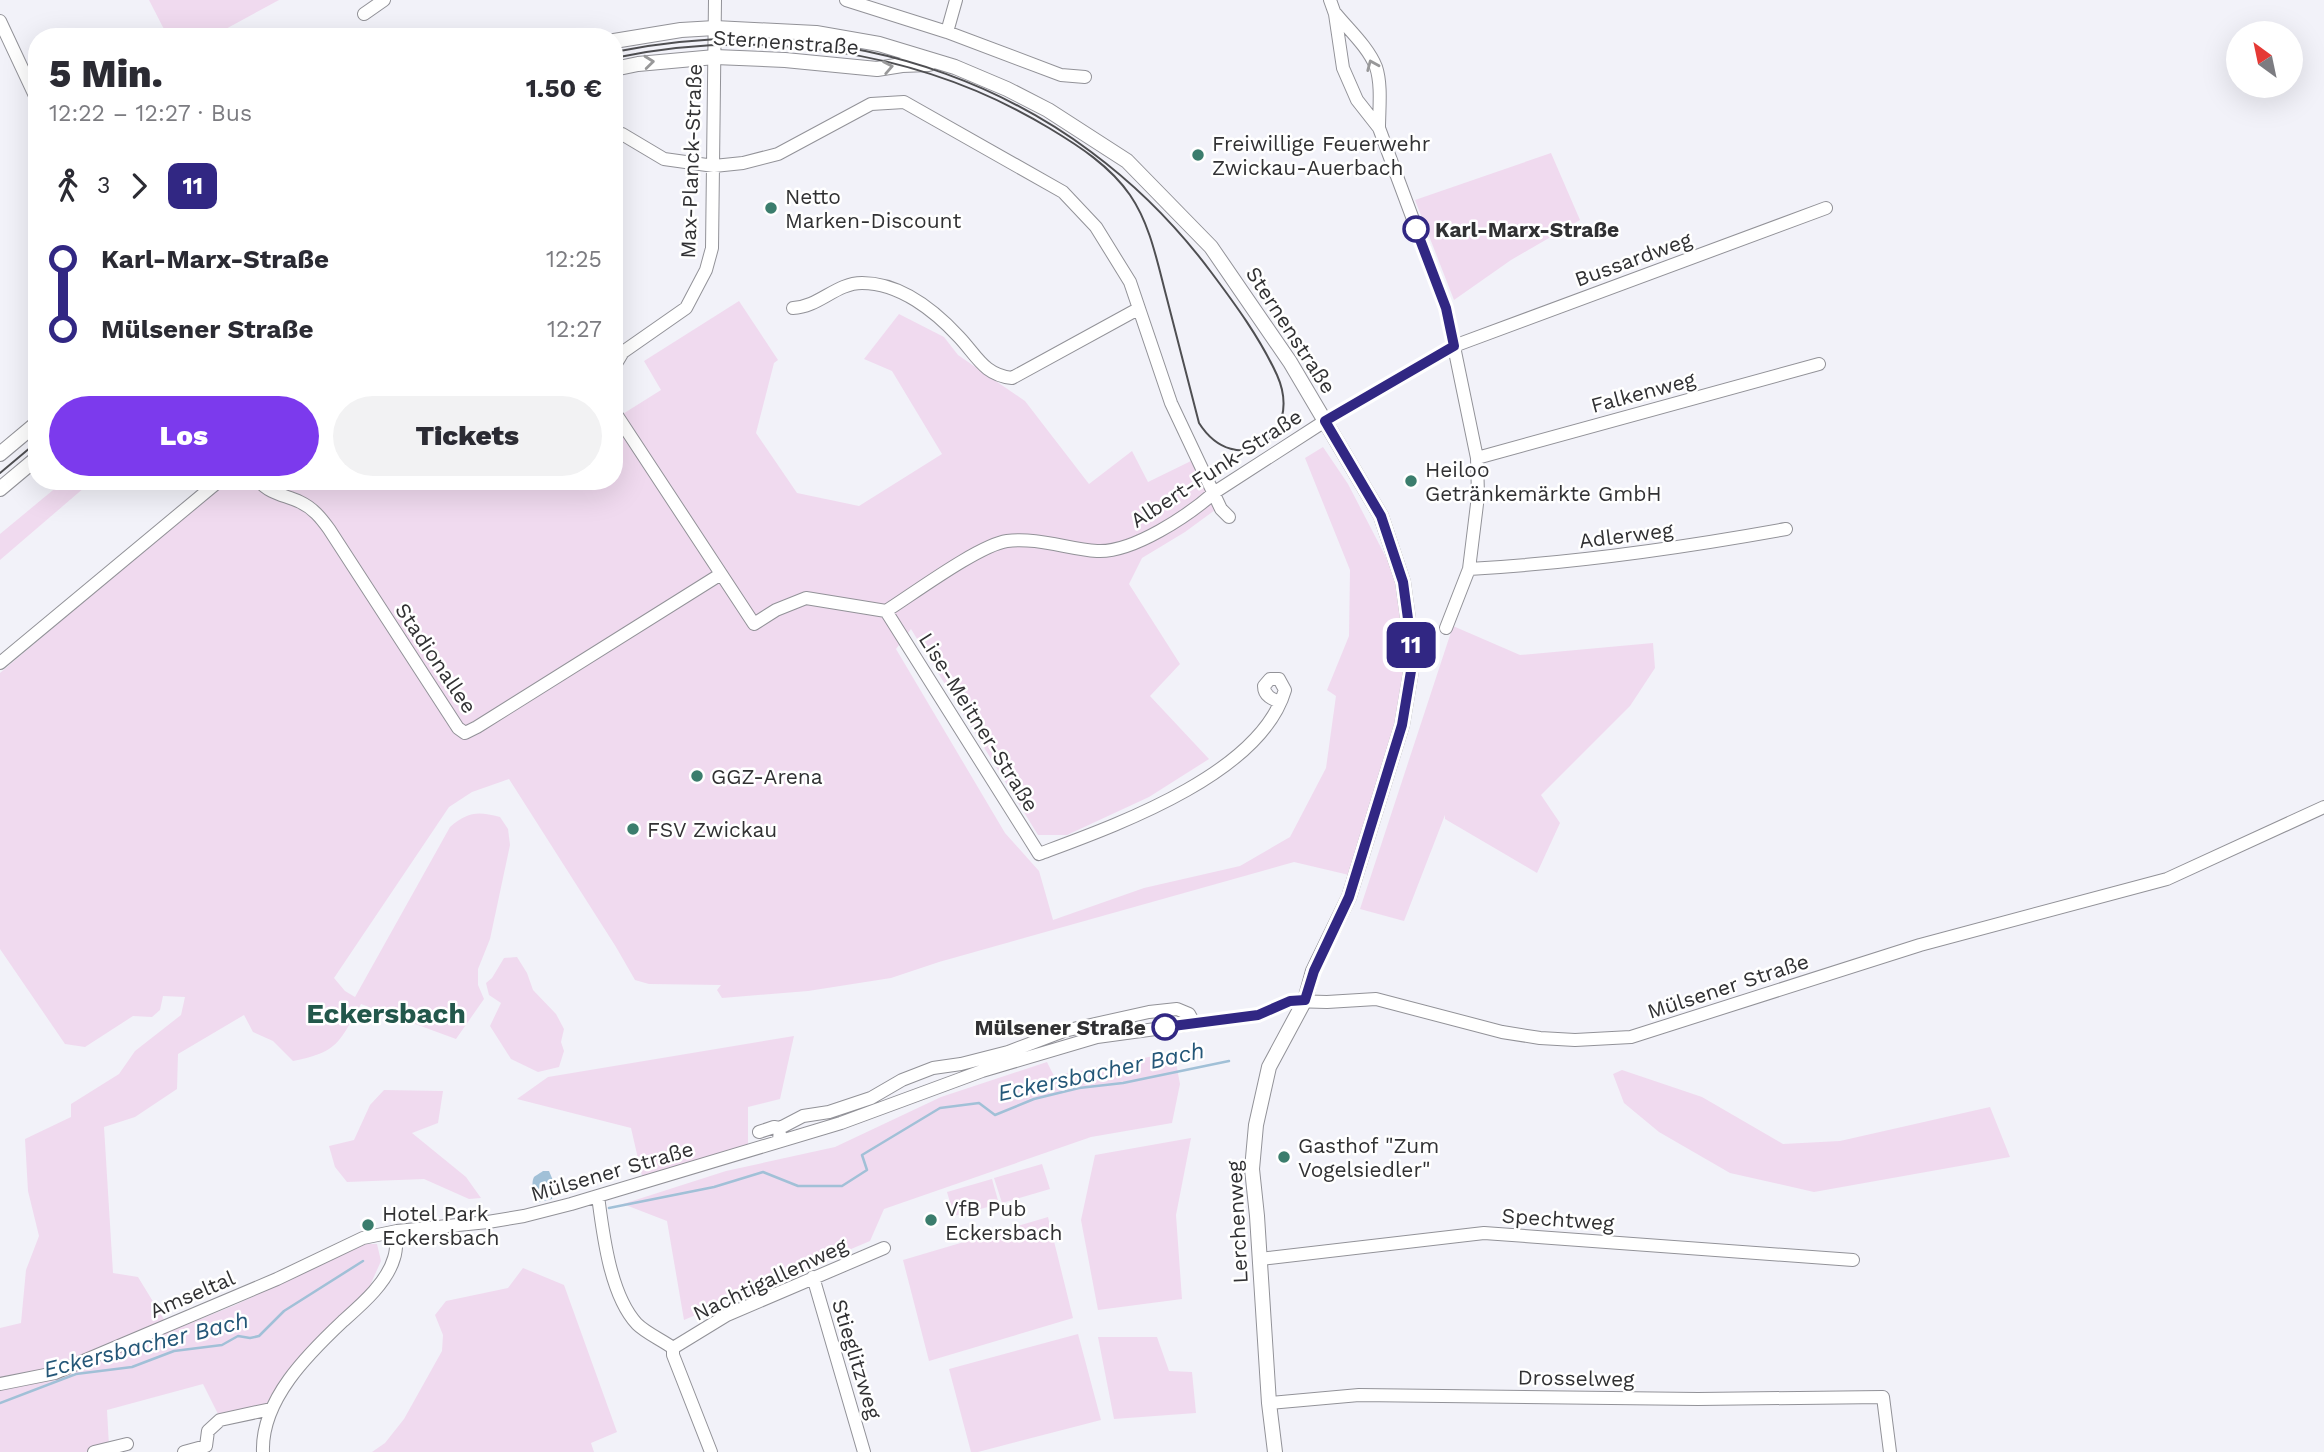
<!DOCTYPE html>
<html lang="de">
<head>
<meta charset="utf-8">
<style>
  body { margin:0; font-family:"Work Sans",sans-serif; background:#f2f2f3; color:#2b2b33; height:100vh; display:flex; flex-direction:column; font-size:26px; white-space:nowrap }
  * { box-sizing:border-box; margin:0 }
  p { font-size:23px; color:#7c7c81 }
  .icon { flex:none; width:38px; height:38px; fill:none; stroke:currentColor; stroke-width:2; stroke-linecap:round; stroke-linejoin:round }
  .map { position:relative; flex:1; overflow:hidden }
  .panel { position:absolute; left:28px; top:28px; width:595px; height:462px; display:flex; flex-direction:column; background:#fff; border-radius:28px; box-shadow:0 7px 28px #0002 }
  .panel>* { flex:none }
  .badge { padding:0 14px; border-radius:10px; font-size:24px; line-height:46px }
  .needle { width:46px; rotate:327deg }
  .fabs { position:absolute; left:2226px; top:21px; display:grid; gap:14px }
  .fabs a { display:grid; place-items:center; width:77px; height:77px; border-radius:50%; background:#fff; box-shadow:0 7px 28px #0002; font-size:35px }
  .map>.badge { position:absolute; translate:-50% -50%; box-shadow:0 0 0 4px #fff }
  .legs { display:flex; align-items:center; gap:10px; height:77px; padding:0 21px; font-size:23px }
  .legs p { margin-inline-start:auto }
  .overview { display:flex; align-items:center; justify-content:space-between; height:119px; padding:0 21px }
  h1 { font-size:38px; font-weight:800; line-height:52px }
  .action { display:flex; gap:14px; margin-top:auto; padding:14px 21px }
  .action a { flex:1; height:80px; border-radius:42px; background:#7c3aed; color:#fff; font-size:28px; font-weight:800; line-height:80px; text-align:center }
  .action a+a { background:#f2f2f3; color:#2b2b33 }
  ul { padding:0 21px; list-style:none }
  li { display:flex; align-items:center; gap:24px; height:70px; font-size:26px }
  li i { display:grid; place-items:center; width:10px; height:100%; margin:0 9px; background:currentColor }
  li i::after { content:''; width:18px; height:18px; margin:-9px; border:5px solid; border-radius:50%; background:#fff }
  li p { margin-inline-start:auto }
  li:first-child i { background:linear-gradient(#0000 50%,currentColor 0) }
  li:last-child i { background:linear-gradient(currentColor 50%,#0000 0) }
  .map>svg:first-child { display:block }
  .green { fill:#f0daef }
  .water { fill:#a1c0d7 }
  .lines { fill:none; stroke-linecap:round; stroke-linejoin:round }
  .stream { stroke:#a1c0d7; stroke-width:2.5 }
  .minor-casing { stroke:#929298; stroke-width:14 }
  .tertiary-casing { stroke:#929298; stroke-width:16 }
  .minor { stroke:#fff; stroke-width:12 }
  .tertiary { stroke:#fff; stroke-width:14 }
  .tram { stroke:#4f4f52; stroke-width:2 }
  .oneway { stroke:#989899 }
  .line-1-casing { stroke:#fff; stroke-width:16 }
  .line-1 { stroke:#312783; stroke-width:10 }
  .poi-dot { fill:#3b7d6d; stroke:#fff; stroke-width:2.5 }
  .stop-1-dot { fill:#fff; stroke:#312783; stroke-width:3.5 }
  .labels { text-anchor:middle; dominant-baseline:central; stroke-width:5; stroke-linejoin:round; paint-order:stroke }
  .street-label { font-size:21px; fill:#313133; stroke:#fff }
  .poi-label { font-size:21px; fill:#313133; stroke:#fff; text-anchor:start }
  .stop-label { font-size:21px; font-weight:bold; fill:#313133; stroke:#fff; text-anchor:start }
  .water-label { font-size:23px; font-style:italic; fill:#245778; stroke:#fff }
  .district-label { font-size:28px; font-weight:bold; fill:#23574b; stroke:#fff }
</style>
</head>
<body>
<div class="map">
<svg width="2324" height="1452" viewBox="0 0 2324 1452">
  <rect width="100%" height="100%" fill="#f2f2f9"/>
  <path class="green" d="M 149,0 L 279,0 L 211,37 L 168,37 Z
    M 1551,153 L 1580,220 L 1511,260 L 1454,300 L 1415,200 Z
    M 739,301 L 778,360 L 774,363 L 756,433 L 797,493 L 859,506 L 942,454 L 892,371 L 864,359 L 899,314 L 944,337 L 958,355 L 1025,401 L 1089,484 L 1132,451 L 1148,482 L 1191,461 L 1215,510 L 1185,532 L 1142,558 L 1129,584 L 1180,664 L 1150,696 L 1209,759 L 1149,797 L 1067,835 L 1038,835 L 911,629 L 896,649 L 1005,833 L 1039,871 L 1053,920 L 1144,888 L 1240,866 L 1290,837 L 1326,768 L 1336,696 L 1327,690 L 1349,636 L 1350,570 L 1305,458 L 1323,447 L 1348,484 L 1389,563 L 1396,582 L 1404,643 L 1405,677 L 1392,738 L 1349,875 L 1294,862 L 939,962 L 891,978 L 808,991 L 722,998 L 717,990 L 721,985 L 649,984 L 635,980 L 616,947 L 509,779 L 472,792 L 449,807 L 334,978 L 345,991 L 355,997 L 450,827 C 468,812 477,811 500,817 L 508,829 L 510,845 L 490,939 L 478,969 L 478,985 L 484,999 L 456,1039 L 361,1004 C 339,1042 339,1052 293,1061 L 273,1041 L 253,1032 L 244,1015 L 178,1054 L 177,1089 L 135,1117 L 104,1127 L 113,1273 L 138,1277 L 171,1331 L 235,1305 L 365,1244 L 377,1244 L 381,1261 L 368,1290 L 322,1332 L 282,1377 L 265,1406 L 219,1416 L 203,1384 L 107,1410 L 109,1446 L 85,1452 L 0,1452 L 0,1328 L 21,1323 L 26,1270 L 39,1236 L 28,1191 L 25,1139 L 71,1117 L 71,1104 L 119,1074 L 135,1051 L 181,1015 L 185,997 L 163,996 L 160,1010 L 152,1017 L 133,1016 L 85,1047 L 65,1044 L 0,949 L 0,673 L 225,481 L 614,481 L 614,416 L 618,417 L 661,390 L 644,361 Z
    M 64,481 L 92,481 L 0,560 L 0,534 Z
    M 1453,626 L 1520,655 L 1653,643 L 1655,668 L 1630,706 L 1541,795 L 1560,823 L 1537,873 L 1445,819 L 1445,815 L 1404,921 L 1360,909 Z
    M 517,957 L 527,973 L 533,990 L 556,1014 L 564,1029 L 561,1042 L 564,1051 L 559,1067 L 538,1072 L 511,1059 L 490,1026 L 501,1003 L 489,995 L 486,983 L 492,978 L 504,958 Z
    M 794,1036 L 780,1099 L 748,1107 L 748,1145 L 642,1176 L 631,1128 L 517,1099 L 548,1077 Z
    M 1174,1052 L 1180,1084 L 1172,1123 L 1091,1137 L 884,1209 L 870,1241 L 684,1320 L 667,1221 L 623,1204 L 726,1171 L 835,1147 L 941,1097 L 1047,1062 L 1054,1076 Z
    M 1622,1070 L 1702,1097 L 1783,1144 L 1840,1141 L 1990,1107 L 2010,1157 L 1814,1192 L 1730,1173 L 1659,1132 L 1624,1103 L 1613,1074 Z
    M 384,1090 L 443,1091 L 438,1123 L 412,1133 L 466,1177 L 481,1198 L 469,1199 L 424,1179 L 347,1182 L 335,1167 L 329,1146 L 354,1140 L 370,1105 Z
    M 1191,1138 L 1176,1215 L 1182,1299 L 1098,1310 L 1081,1220 L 1095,1155 Z
    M 1042,1164 L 1050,1189 L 1002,1203 L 994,1178 Z
    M 992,1179 L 999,1204 L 954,1216 L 947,1192 Z
    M 1048,1217 L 1073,1318 L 929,1361 L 903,1260 Z
    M 523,1268 L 564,1285 L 617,1432 L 591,1443 L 594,1452 L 372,1452 L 385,1443 L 404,1419 L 442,1351 L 443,1335 L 435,1315 L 446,1301 L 508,1288 Z
    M 1078,1334 L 1101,1420 L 978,1452 L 971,1452 L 949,1369 Z
    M 1098,1337 L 1157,1337 L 1169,1371 L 1192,1372 L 1196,1413 L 1114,1419 Z"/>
  <path class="water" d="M 543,1171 L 549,1171 L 554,1183 L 552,1199 L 539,1202 C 535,1198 530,1184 534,1177 C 535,1176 542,1172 543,1171 Z"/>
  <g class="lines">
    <path class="stream" d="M 609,1208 L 714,1187 L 763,1172 L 798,1186 L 842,1186 L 867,1170 L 862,1155 L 940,1108 L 979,1103 L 995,1115 L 1034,1099 L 1079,1088 L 1123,1083 L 1229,1061
      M 0,1403 L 76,1374 L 132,1367 L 174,1351 L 222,1345 L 238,1336 L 250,1338 L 259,1336 L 284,1311 L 363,1261"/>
    <defs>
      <path id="minor" d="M 846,0 L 947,32 L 1061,75 L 1085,77
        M 1330,0 L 1335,14 L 1343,68 L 1357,100 L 1379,128 L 1446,308 L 1477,458 L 1478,496 L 1469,569 L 1446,628
        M 364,14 L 384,0
        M 1336,14 C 1349,30 1368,47 1376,67 C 1382,85 1379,109 1379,128
        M 0,21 L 37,100
        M 947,32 L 956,0
        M 614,132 L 622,134 L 664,159 L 714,166 L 743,163 L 778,154 L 871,104 L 904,102 L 1063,192 L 1096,227 L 1130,282 L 1171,403 L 1221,509 L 1229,517
        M 793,308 C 819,307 836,283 862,283 C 900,283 935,311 959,337 C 977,356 984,375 1012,378 L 1138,309
        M 614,367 L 623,352 L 686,308 L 706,270 L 712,248 L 715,0
        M 614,411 L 754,624 L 776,610 L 806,598 L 886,611 C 913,594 979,545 1007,541 C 1037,537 1068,549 1097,551 C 1133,553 1189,515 1215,492 L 1325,421 L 1454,346 L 1826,208
        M 1477,458 L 1819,364
        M 259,481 C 270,494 285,495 300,502 C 313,508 321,518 329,529 L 458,728 L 465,733 L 477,727 L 721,574
        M 1469,569 C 1576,563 1681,548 1786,529
        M 886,611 L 1039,854 C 1114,826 1260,775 1285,690 L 1279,679 L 1270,679 L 1264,686 C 1264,696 1272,699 1280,702
        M 0,663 L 219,481
        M 759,1132 L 774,1127 L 780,1128
        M 779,1141 L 780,1128 L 803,1116 L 829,1112 L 871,1098 L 902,1080 L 933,1068 L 961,1064 L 1008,1052 L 1064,1031 L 1149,1012 L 1177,1009 L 1189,1014 L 1194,1023
        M 598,1196 C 603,1234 610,1295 637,1324 C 646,1333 662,1340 673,1348
        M 1260,1259 L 1484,1233 L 1853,1260
        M 813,1277 L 864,1452
        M 673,1348 L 727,1315 L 884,1248
        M 673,1348 L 673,1355 L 711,1452
        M 0,1384 L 55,1373 L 277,1279 L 363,1238 L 397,1231 L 488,1222 L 524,1216 L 571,1204 L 841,1123 L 982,1071 L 1097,1037 L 1258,1015 L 1290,1001 L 1327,1002 L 1376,999 L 1502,1032 L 1540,1038 L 1575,1040 L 1631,1037 L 1920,945 L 2167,879 L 2324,807
        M 1269,1403 L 1359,1395 L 1698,1399 L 1883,1397 L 1890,1452
        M 94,1452 L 127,1444
        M 184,1452 L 206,1446 L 208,1431 L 220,1420 L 271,1409
        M 263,1452 C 261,1400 308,1354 343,1321 C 361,1305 387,1283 394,1258 C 397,1250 396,1240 397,1231"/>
      <path id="tertiary" d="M 614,41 L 681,30 L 715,28 L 816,33 L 879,44 L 955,67 L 1007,89 L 1048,110 L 1127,161 L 1211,247 L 1290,362 L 1381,516 L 1403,582 L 1411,641 L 1411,671 L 1402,725 L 1349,897 L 1313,971 L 1305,1000 L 1269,1067 L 1256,1125 L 1252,1169 L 1257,1216 L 1269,1403 L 1275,1452
        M 614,69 L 638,64 L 715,57 L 785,60 L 877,69 L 902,65 L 929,64
        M 0,454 L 37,423
        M 0,489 L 37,458"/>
    </defs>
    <use href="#minor" class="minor-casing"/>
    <use href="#tertiary" class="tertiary-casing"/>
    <use href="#minor" class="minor"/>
    <use href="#tertiary" class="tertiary"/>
    <path class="tram" d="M 614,52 C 843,5 1071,84 1211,272 C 1235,304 1260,338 1277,375 C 1305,438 1236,481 1199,423 C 1188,380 1177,337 1166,295 C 1157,261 1150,224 1130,195 C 1110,166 1079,146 1049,128 C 920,50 761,27 614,58
      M 0,473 L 37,442"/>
  </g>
  <defs><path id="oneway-chevron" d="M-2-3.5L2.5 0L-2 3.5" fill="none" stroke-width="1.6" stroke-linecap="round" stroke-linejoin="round" transform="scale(1.75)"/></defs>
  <g class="oneway">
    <use href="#oneway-chevron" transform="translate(649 62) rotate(-6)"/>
    <use href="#oneway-chevron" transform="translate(1372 65) rotate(-113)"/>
    <use href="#oneway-chevron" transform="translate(888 67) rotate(-11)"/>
  </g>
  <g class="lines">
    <defs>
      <path id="line-1" d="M 1165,1027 L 1258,1015 L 1290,1001 L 1305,1000 L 1314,971 L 1349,897 L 1402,725 L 1411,671 L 1411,641 L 1403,582 L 1381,516 L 1325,421 L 1454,346 L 1446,308 L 1416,229"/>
    </defs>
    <use href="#line-1" class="line-1-casing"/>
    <use href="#line-1" class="line-1"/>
  </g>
  <g class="poi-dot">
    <circle cx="1198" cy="155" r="7"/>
    <circle cx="771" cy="208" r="7"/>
    <circle cx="1411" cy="481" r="7"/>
    <circle cx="697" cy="776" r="7"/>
    <circle cx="633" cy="829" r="7"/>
    <circle cx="1284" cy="1157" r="7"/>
    <circle cx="931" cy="1220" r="7"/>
    <circle cx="368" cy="1225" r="7"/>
  </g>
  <g class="stop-1-dot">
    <circle cx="1416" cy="229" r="12"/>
    <circle cx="1165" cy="1027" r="12"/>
  </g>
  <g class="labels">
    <g class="street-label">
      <text transform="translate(786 42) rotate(4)">Sternenstraße</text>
      <text transform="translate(691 161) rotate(-88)">Max-Planck-Straße</text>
      <text transform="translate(1633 259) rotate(-20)">Bussardweg</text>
      <text transform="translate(1291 330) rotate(57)">Sternenstraße</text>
      <text transform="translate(1643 392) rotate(-15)">Falkenweg</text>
      <text transform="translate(1216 468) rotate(-33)">Albert-Funk-Straße</text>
      <text transform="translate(1626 535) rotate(-7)">Adlerweg</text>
      <text transform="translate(436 658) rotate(56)">Stadionallee</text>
      <text transform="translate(979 722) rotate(58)">Lise-Meitner-Straße</text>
      <text transform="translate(1728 986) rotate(-18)">Mülsener Straße</text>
      <text transform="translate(612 1171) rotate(-16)">Mülsener Straße</text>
      <text transform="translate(1558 1219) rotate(4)">Spechtweg</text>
      <text transform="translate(1237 1222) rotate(-93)">Lerchenweg</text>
      <text transform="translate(770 1279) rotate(-25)">Nachtigallenweg</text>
      <text transform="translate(192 1294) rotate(-23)">Amseltal</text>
      <text transform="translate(857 1359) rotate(73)">Stieglitzweg</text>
      <text transform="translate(1576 1378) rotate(1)">Drosselweg</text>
    </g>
    <g class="poi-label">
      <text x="1212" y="143">Freiwillige Feuerwehr<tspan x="1212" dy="24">Zwickau-Auerbach</tspan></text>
      <text x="785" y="196">Netto<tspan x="785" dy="24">Marken-Discount</tspan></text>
      <text x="1425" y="469">Heiloo<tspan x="1425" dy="24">Getränkemärkte GmbH</tspan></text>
      <text x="711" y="776">GGZ-Arena</text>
      <text x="647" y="829">FSV Zwickau</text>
      <text x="1298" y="1145">Gasthof "Zum<tspan x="1298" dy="24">Vogelsiedler"</tspan></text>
      <text x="945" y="1208">VfB Pub<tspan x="945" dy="24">Eckersbach</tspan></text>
      <text x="382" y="1213">Hotel Park<tspan x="382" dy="24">Eckersbach</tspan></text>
    </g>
    <g class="stop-label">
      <text x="1435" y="229">Karl-Marx-Straße</text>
      <text x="1146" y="1027" text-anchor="end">Mülsener Straße</text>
    </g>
    <g class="water-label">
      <text transform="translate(1101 1072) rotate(-12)">Eckersbacher Bach</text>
      <text transform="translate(146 1345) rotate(-14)">Eckersbacher Bach</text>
    </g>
    <g class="district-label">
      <text x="386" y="1013">Eckersbach</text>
    </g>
  </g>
</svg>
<div class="fabs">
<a><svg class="needle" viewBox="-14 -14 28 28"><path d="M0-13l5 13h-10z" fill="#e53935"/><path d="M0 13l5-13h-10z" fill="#7c7c81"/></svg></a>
</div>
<b class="badge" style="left:1411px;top:645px;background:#312783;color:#fff">11</b>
<section class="panel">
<div class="overview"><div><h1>5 Min.</h1><p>12:22 – 12:27 · Bus</p></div><b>1.50 €</b></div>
<div class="legs"><svg class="icon" aria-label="walk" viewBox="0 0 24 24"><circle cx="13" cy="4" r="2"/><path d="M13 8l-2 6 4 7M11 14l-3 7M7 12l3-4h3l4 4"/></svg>3<svg class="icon" aria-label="forward" viewBox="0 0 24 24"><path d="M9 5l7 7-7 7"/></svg><b class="badge" style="background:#312783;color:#fff">11</b></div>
<ul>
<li><i style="color:#312783"></i><b>Karl-Marx-Straße</b><p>12:25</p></li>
<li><i style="color:#312783"></i><b>Mülsener Straße</b><p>12:27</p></li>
</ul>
<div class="action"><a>Los</a><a>Tickets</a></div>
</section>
</div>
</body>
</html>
